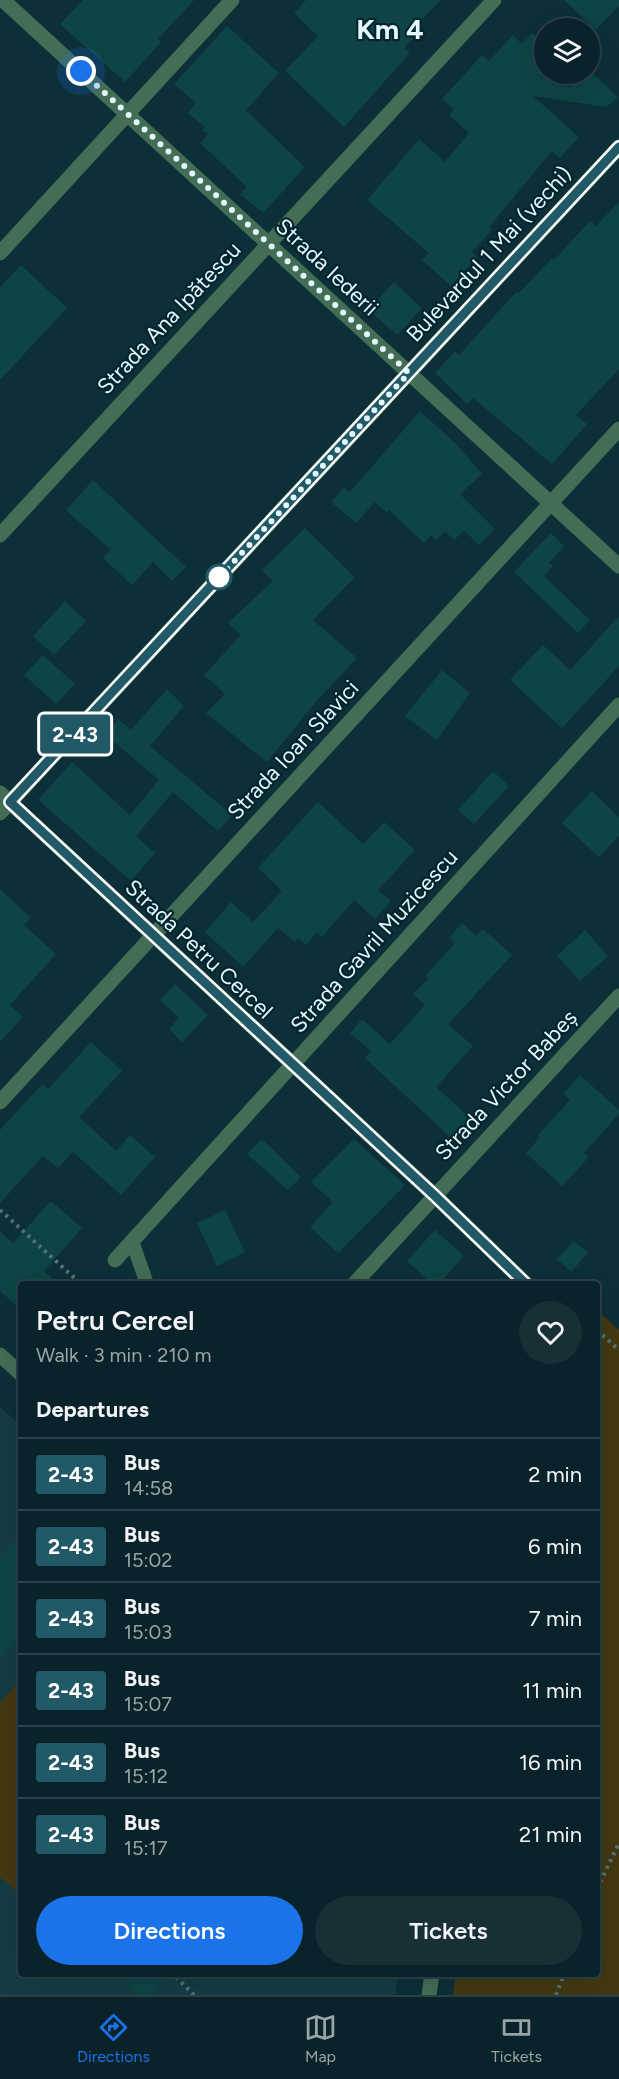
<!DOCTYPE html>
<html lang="en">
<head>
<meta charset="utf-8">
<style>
  body { margin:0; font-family:Figtree,sans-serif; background:#182f36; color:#f1f3f6; height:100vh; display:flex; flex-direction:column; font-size:22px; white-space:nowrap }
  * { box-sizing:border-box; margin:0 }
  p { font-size:20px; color:#99a4a8 }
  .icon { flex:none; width:33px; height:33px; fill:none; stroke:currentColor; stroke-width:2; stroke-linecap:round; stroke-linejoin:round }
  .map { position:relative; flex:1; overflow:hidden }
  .panel { position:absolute; left:18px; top:1281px; width:582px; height:696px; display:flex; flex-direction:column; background:#0a232a; border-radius:6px; box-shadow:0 6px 24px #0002,0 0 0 2px #2a4047 }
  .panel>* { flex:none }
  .badge { padding:0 12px; border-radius:4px; font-size:21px; line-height:39px }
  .tools { position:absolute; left:534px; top:18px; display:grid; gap:12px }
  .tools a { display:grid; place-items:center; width:66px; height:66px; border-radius:50%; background:#0a232a; box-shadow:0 6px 24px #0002,0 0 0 2px #2a4047; font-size:30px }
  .you { position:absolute; width:30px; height:30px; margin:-15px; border:4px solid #fff; border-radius:50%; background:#1a73e8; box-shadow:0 0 0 9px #1a73e833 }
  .map>.badge { position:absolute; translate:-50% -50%; box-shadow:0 0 0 3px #fff }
  h2 { padding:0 18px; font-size:22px; line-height:54px }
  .round { display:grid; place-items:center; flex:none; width:63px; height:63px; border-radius:32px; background:#182f36 }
  .overview { display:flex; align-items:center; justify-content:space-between; height:102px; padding:0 18px }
  h1 { font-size:28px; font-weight:600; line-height:45px }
  .button { display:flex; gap:12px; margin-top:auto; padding:12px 18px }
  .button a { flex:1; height:69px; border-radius:36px; background:#1a73e8; color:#fff; font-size:24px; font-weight:600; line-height:69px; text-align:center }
  .button a+a { background:#182f36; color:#f1f3f6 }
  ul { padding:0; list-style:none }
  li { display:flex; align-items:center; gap:18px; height:72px; padding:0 18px; border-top:2px solid #2a4047 }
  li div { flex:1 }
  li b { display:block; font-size:22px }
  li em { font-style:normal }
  li .badge { min-width:66px; font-weight:700; text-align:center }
  .dock { display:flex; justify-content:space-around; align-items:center; height:84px; border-top:2px solid #2a4047; background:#0a232a; font-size:16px; color:#99a4a8 }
  .dock a { display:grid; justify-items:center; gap:3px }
  .dock .active { color:#1a73e8 }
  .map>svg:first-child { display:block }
  .built { fill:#153c45 }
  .green { fill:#423912 }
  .building { fill:#0e4445 }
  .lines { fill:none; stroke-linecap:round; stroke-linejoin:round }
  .path { stroke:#547178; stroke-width:4; stroke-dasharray:3 4.5; stroke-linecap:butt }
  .service { stroke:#446d55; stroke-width:14 }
  .minor { stroke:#446d55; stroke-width:15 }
  .line-casing { stroke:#fff; stroke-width:14 }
  .line { stroke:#215967; stroke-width:9 }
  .walk { stroke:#e4f7fc; stroke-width:6; stroke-dasharray:0 10.8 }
  .stop-dot { fill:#fff; stroke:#215967; stroke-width:3 }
  .labels { text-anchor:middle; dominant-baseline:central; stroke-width:4.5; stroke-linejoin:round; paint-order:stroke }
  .street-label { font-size:22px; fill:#e4f7fc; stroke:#02252e }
  .district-label { font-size:28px; font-weight:bold; fill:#e4f7fc; stroke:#02252e }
</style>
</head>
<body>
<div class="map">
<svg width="619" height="1995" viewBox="0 0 619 1995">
  <rect width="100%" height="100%" fill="#0d2f38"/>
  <path class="built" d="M 0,1407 L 21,1426 L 21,1974 L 398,1974 L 395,1995 L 0,1995 Z"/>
  <path class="green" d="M 597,1310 L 619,1330 L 619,1995 L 453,1995 L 456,1974 L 597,1974 Z
    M 21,1679 L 21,1895 L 0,1877 L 0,1703 Z"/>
  <path class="building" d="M 83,0 L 194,0 L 158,39 L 161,42 L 125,82 L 60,24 Z
    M 306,0 L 441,0 L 413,28 L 418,33 L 404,48 L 410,53 L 344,127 L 285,71 L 318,36 L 294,13 Z
    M 564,0 L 619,0 L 619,6 L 596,30 Z
    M 227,26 L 279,73 L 246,110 L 305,167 L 263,213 L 240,194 L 247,187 L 200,143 L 208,134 L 202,130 L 205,127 L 188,113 L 196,103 L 174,84 Z
    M 532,33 L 544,45 L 544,74 L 554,74 L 569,88 L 583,74 L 590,74 L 590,71 L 618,97 L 606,107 L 533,96 L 579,137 L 560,158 L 552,151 L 489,227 L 492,230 L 472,252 L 477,257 L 451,286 L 422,260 L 429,253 L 367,200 L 419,139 L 445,162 L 469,133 L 449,115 L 454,109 L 442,99 L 482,55 L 489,61 L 513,35 L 522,44 Z
    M 619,202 L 619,369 L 576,415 L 587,424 L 552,464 L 473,398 L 467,404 L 435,373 L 455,351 L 459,355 L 517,291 L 519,293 L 552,258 L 554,260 L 590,221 L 596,226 Z
    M 21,265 L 67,308 L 0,380 L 0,287 Z
    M 394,282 L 422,308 L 397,335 L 369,310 Z
    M 420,411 L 456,444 L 482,474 L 460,494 L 495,529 L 479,545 L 464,530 L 454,540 L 445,531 L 436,540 L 431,535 L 424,543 L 389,510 L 387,513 L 375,502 L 356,523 L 331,502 L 344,487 L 350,492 Z
    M 93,480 L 186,567 L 172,581 L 153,562 L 132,585 L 103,558 L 111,550 L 66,510 Z
    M 305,528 L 355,577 L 313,620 L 357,658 L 315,703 L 267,762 L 206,713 L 225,694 L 204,675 L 241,635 L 228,623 L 273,581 L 262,570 Z
    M 551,533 L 564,546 L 549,563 L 553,566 L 544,576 L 590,620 L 578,633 L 514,572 Z
    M 65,601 L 86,621 L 54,655 L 33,636 Z
    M 619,616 L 619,666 L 562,728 L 510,680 L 543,645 L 570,670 Z
    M 43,655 L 75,684 L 56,704 L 24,675 Z
    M 442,670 L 470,693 L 437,740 L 405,716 Z
    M 167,689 L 184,706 L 150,746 L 232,815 L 218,831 L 173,792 L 136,836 L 155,853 L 131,881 L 38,800 L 72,762 L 130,815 L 159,780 L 105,734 L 118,719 L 131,730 Z
    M 493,771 L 509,786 L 474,824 L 458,810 Z
    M 592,791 L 619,817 L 619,836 L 599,857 L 562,823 Z
    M 318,802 L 363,844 L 384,822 L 415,850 L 378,890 L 391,901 L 375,919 L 354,900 L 322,937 L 317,932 L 306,945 L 298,938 L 295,942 L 278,928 L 243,967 L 205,932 L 231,902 L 253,922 L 282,891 L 258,868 Z
    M 0,889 L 31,918 L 24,925 L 56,954 L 10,1005 L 23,1017 L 0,1042 Z
    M 462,923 L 476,936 L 483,929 L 512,955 L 448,1024 L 473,1046 L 436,1087 L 470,1118 L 451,1138 L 365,1058 L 371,1051 L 350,1033 L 362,1019 L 390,1044 L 425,1005 L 413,994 L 429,978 L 426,975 L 455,943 L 449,938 Z
    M 585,930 L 608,956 L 580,981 L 557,956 Z
    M 175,984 L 208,1015 L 182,1042 L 169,1029 L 179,1018 L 160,1000 Z
    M 91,1042 L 122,1071 L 79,1117 L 116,1151 L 130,1135 L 155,1157 L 121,1195 L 73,1152 L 58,1168 L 43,1156 L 0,1203 L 0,1130 L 42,1084 L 48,1089 Z
    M 580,1075 L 619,1110 L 619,1114 L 584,1153 L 589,1157 L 562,1186 L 526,1153 L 540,1137 L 538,1135 L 570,1100 L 563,1094 Z
    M 262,1139 L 301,1177 L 288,1190 L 247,1154 Z
    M 354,1139 L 405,1185 L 338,1253 L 310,1227 L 333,1202 L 311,1182 Z
    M 51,1201 L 82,1228 L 44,1271 L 58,1284 L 21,1284 L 21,1310 L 0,1291 L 0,1231 L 13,1243 Z
    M 225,1210 L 245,1252 L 217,1266 L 197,1223 Z
    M 435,1230 L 464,1256 L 439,1284 L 432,1284 L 407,1261 Z
    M 574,1241 L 588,1253 L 571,1272 L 557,1259 Z
    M 21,1535 L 21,1634 L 0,1657 L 0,1558 Z
    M 138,1974 L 169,1974 L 149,1995 L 138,1995 L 127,1985 Z"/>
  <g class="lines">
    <path class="path" d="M 0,1210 L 81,1284
      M 597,1330 L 619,1350
      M 597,1889 L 619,1843
      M 176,1977 L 194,1995
      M 556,1995 L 564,1974"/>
    <path class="service" d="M 132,1241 L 147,1284"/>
    <path class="minor" d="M 3,0 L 619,566
      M 0,253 L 232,0
      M 0,535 L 494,0
      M 0,793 L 434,1195 L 526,1284
      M 0,813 L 619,147
      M 0,1102 L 619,429
      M 115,1260 L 619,705
      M 354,1284 L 619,996
      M 0,1355 L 21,1374
      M 429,1995 L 432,1974"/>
  </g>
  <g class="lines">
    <defs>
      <path id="line" d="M 526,1284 L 434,1195 L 10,802 L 619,147"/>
    </defs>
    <use href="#line" class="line-casing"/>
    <use href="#line" class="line"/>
    <path class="walk" d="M 81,71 L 409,373 L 215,582 L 219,577"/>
  </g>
  <circle class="stop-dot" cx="219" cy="577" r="12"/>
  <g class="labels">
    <g class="street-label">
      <text transform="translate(489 254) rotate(-47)">Bulevardul 1 Mai (vechi)</text>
      <text transform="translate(327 267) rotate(43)">Strada Iederii</text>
      <text transform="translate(169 318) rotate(-47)">Strada Ana Ipătescu</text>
      <text transform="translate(293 750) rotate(-47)">Strada Ioan Slavici</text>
      <text transform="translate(374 941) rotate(-48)">Strada Gavril Muzicescu</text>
      <text transform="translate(199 949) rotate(43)">Strada Petru Cercel</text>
      <text transform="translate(506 1085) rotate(-47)">Strada Victor Babeș</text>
    </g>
    <g class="district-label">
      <text x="390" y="29">Km 4</text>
    </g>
  </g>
</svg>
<div class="tools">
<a><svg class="icon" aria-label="layers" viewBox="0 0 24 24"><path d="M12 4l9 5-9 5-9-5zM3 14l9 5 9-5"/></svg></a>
</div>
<div class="you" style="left:81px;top:71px"></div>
<b class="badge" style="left:75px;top:734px;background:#215967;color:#fff">2-43</b>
<section class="panel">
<div class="overview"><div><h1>Petru Cercel</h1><p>Walk · 3 min · 210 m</p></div><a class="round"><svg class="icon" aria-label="heart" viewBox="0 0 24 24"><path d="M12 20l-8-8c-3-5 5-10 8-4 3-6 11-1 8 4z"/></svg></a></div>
<h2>Departures</h2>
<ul>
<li><span class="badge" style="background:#215967;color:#fff">2-43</span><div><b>Bus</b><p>14:58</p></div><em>2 min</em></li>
<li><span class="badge" style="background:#215967;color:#fff">2-43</span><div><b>Bus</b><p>15:02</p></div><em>6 min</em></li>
<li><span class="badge" style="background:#215967;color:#fff">2-43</span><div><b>Bus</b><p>15:03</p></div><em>7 min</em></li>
<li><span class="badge" style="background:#215967;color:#fff">2-43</span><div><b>Bus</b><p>15:07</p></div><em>11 min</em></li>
<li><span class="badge" style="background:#215967;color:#fff">2-43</span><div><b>Bus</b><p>15:12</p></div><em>16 min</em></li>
<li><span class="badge" style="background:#215967;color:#fff">2-43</span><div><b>Bus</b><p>15:17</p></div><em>21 min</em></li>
</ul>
<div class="button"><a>Directions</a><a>Tickets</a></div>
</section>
</div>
<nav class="dock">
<a class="active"><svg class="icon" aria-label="directions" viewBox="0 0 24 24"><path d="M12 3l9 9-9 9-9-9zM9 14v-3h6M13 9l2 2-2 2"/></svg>Directions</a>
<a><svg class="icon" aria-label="map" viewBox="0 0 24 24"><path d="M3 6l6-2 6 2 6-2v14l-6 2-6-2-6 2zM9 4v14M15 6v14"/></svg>Map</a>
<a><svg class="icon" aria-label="tickets" viewBox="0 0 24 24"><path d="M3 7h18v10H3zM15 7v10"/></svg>Tickets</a>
</nav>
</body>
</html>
